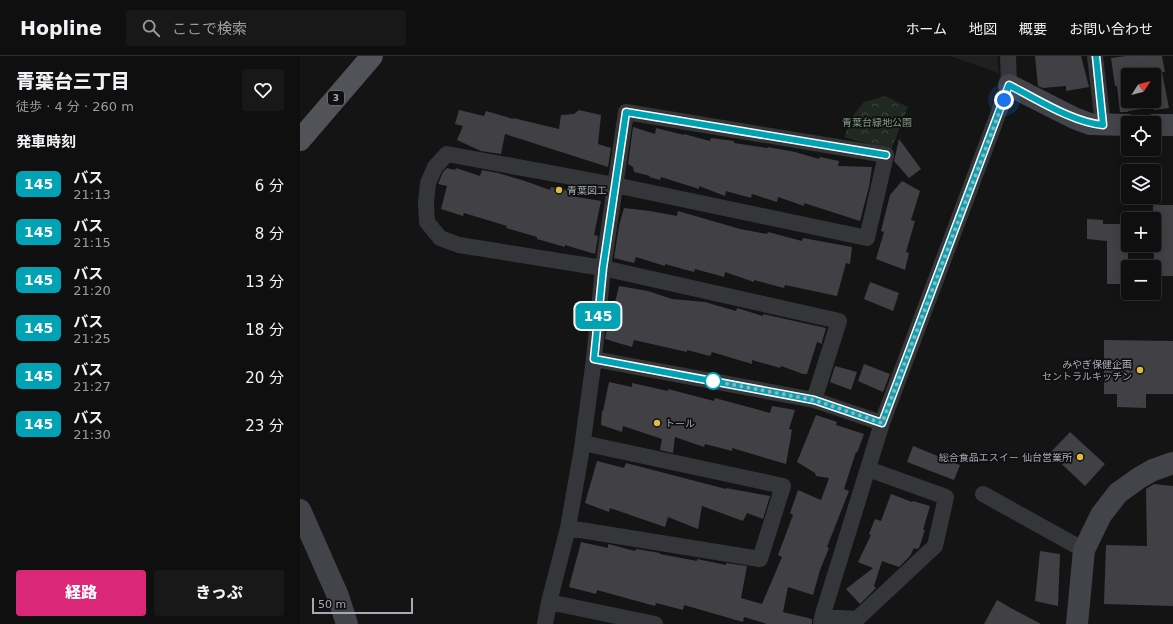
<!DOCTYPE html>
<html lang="ja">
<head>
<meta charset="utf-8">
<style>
  body { margin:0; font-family:"DejaVu Sans","Noto Sans JP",sans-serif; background:#181819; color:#f1f3f6; height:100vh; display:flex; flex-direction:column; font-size:15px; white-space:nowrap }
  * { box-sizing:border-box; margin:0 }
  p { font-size:13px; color:#9b9c9f }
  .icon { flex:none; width:22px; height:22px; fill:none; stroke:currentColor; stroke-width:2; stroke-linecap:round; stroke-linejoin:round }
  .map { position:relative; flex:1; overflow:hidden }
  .side { display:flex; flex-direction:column; background:#0f0f10; width:300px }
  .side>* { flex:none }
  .badge { padding:0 8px; border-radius:6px; font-size:14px; line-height:26px }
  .needle { width:26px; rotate:54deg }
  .fabs { position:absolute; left:821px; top:12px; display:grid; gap:8px }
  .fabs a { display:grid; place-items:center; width:40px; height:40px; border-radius:4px; background:#0f0f10; box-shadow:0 2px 10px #0003,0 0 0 1px #2f2f30; font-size:20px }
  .scale { position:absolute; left:12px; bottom:10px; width:101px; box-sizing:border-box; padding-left:4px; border:2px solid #a7aab4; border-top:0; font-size:11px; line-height:14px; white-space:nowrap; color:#a7aab4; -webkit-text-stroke:3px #0f0f10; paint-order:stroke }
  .you { position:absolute; width:20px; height:20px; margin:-10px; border:3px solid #fff; border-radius:50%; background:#1a73e8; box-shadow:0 0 0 6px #1a73e833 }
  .map>.badge { position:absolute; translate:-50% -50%; box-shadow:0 0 0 2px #fff }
  h2 { padding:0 16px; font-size:15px; line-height:36px }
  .round { display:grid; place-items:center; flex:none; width:42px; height:42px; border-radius:4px; background:#181819 }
  .summary { display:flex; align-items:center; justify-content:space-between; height:68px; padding:0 16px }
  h1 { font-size:19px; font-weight:800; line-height:30px }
  .cta { display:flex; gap:8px; margin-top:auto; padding:8px 16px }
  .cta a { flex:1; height:46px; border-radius:4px; background:#db2777; color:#fff; font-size:16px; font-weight:800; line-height:46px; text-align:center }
  .cta a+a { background:#181819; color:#f1f3f6 }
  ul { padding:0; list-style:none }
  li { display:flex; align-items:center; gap:12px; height:48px; padding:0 16px }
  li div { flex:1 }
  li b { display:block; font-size:15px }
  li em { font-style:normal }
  li .badge { min-width:44px; font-weight:700; text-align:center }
  header { display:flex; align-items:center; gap:24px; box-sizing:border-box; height:56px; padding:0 20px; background:#0f0f10; border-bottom:1px solid #2f2f30 }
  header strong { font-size:19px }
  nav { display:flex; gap:22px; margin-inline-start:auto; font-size:14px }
  .search { width:280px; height:36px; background:#181819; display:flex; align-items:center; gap:10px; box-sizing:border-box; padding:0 14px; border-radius:4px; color:#9b9c9f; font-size:15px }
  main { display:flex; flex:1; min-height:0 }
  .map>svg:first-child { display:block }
  .built { fill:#202022 }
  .park { fill:url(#park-crowns) }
  .building { fill:#414145; fill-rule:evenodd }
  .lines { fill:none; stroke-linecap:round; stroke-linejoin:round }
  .street { stroke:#35363a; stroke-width:16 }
  .secondary { stroke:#43444a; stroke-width:22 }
  .primary { stroke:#525259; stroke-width:22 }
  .line-casing { stroke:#fff; stroke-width:9 }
  .line { stroke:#00a3b4; stroke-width:6 }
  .walk { stroke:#a7aab4; stroke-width:4; stroke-dasharray:0 7.2 }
  .poi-dot { fill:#e0ba41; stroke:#0f0f10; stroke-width:1.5 }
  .stop-dot { fill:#fff; stroke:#00a3b4; stroke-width:2 }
  .labels { text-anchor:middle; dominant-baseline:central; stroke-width:3.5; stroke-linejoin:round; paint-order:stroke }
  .shield { fill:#0f0f10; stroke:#797c83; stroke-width:1 }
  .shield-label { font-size:9px; font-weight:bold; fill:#a7aab4 }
  .park-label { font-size:10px; fill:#809e84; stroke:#0f0f10 }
  .poi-label { font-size:10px; fill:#a7aab4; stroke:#0f0f10; text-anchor:start }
</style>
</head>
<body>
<header>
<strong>Hopline</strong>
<div class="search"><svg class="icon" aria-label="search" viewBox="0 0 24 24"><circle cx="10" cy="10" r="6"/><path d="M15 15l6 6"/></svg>ここで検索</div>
<nav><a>ホーム</a><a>地図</a><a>概要</a><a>お問い合わせ</a></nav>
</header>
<main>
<section class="side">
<div class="summary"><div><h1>青葉台三丁目</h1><p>徒歩 · 4 分 · 260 m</p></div><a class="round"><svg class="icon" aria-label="heart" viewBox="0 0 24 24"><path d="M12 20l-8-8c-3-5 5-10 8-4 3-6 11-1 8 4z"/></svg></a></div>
<h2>発車時刻</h2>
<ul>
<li><span class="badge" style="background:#00a3b4;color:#fff">145</span><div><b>バス</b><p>21:13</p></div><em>6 分</em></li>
<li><span class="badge" style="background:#00a3b4;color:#fff">145</span><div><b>バス</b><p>21:15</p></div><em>8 分</em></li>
<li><span class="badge" style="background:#00a3b4;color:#fff">145</span><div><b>バス</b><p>21:20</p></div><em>13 分</em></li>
<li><span class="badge" style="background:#00a3b4;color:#fff">145</span><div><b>バス</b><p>21:25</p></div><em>18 分</em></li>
<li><span class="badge" style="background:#00a3b4;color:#fff">145</span><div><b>バス</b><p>21:27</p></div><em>20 分</em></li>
<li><span class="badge" style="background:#00a3b4;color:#fff">145</span><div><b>バス</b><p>21:30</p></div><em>23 分</em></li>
</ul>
<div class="cta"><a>経路</a><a>きっぷ</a></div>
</section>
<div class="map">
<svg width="873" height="568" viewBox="0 0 873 568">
  <defs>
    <pattern id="park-crowns" width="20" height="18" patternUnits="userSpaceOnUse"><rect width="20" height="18" fill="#202822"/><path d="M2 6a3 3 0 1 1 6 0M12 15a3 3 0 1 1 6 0" fill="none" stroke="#3e4440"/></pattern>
  </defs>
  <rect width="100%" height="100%" fill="#141415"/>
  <path class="built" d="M 650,0 L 697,0 L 699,17 Z"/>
  <path class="park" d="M 585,40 L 608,51 L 591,94 L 544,81 L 552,61 L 564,46 Z"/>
  <path class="building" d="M 735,0 L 781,0 L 789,31 L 766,35 L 766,30 L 743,32 L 738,30 Z
    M 826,0 L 862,0 L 865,16 L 862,16 L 869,52 L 854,54 L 854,51 L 828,55 L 828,56 L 820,56 L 817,30 L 815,30 L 811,2 ZM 828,19 L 854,19 L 854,45 L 828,45 Z
    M 159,54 L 184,60 L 186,55 L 213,63 L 213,62 L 259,73 L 261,59 L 274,58 L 279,54 L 301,59 L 298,88 L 311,92 L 308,111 L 205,78 L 201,98 L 181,95 L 157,84 L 163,70 L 155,68 Z
    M 333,71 L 355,78 L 356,72 L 384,79 L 384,78 L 410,85 L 411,82 L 434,85 L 434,87 L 467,92 L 468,91 L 495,96 L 519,103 L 520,101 L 539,105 L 538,110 L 572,111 L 569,131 L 560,165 L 504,147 L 504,150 L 478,141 L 477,146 L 452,138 L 451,142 L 426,135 L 425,140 L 399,130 L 399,133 L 361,121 L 360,124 L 349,121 L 350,120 L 334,116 L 333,111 L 328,108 Z
    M 599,83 L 621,113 L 609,122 L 594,105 Z
    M 147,112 L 155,114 L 156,112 L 180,120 L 182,114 L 198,117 L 225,125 L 250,134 L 251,131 L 272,135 L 271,140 L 301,145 L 294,179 L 298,180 L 295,198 L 265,189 L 265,191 L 237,183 L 237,181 L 206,172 L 207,170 L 164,157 L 163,160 L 141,153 L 147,130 L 138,128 L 143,116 Z
    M 602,125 L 620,135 L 611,164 L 615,165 L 606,196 L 609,197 L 605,214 L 576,203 L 584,176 L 581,175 L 590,139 Z
    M 853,149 L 873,149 L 873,220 L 854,220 Z
    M 324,152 L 350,155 L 377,160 L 378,155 L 440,173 L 467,178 L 468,176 L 502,185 L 503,182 L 552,191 L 550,208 L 546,207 L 537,240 L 485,229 L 484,232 L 454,224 L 454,226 L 425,216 L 424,221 L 395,213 L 394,216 L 365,208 L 365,210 L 336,201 L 334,207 L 314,202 L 319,170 Z
    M 787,163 L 803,164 L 803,168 L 828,168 L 828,228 L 807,228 L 807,185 L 787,183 Z
    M 570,226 L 599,237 L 593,255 L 564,243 Z
    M 319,230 L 348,235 L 372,243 L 405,246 L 436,255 L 437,252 L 463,260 L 463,258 L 526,272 L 522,286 L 522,288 L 517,286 L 507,318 L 503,318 L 481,310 L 480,312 L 452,304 L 452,308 L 412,296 L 410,300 L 387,294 L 387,296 L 334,284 L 332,291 L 305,283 L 308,267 L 310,267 Z
    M 804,284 L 873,285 L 873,338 L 846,338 L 846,352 L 817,351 L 817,338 L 804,338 Z
    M 564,308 L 590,318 L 583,336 L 558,325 Z
    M 535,310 L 557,316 L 551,334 L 530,326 Z
    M 309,326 L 332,331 L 332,327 L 368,335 L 368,333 L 414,345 L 415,342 L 470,357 L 472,350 L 495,354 L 489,373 L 492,374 L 486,408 L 432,392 L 432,395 L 405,388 L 404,391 L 375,381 L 373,397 L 360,394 L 362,383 L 323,370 L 322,376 L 301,369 L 302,355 L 303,355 Z
    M 516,359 L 537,366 L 536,369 L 564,378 L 557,397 L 556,396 L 544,433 L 549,435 L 527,491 L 529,492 L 520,514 L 513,539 L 488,531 L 483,556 L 512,563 L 512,568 L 467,568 L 444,561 L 443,566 L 384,549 L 383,554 L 356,547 L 355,550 L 297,534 L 296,538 L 269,531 L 281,486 L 308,492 L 308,488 L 335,495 L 336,493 L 360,497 L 360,498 L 397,505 L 397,503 L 426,509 L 426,507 L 447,510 L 441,542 L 462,548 L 482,501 L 478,499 L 493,459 L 490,457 L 498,434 L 521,444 L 529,422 L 516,420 L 515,417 L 497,406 Z
    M 770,376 L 805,408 L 785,430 L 750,397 Z
    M 613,390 L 660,409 L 654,424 L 607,406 Z
    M 297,405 L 324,412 L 326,407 L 426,433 L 426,432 L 470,440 L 463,463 L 447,457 L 443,465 L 402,450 L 398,473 L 368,461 L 365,471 L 310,452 L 309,456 L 285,447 Z
    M 854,428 L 873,430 L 873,550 L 804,548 L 806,489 L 847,490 L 846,433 Z
    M 591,438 L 612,446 L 613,445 L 630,450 L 623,474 L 625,474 L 619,492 L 617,493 L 614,492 L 610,500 L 599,511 L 582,505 L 574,530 L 576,532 L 560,548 L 546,533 L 573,512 L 558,506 L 571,479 L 569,478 L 575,463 L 581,465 Z
    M 740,495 L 760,498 L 758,550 L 735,545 Z
    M 697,544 L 709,551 L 741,568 L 684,568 Z"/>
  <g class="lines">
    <path class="street" d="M 795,0 L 803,69
      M 294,303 L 514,344 L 582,367
      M 683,438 L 784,494
      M 268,472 L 460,503 L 483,430 L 283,387
      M 249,546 L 355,568
      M 522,561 L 557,563 L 635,490 L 646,441 L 568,413
      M 245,568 L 249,546 L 268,472 L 282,392 L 294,303 L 303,212 L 326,56 L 586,99 L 567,182 L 315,129 L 147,98 L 135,111 L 128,127 L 126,147 L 127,166 L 140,182 L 159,189 L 303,212 L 539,265 L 514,344
      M 521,568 L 522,561 L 582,367 L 709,29 L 708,0"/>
    <path class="secondary" d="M 709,29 L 774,62 L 790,68 L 828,69
      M 854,69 L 873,69
      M 0,454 L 38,540 L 47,568
      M 777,568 L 784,494 L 801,459 L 818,437 L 839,422 L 853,414 L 873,407"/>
    <path class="primary" d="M 0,84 L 72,0"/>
  </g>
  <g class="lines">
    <defs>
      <path id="line" d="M 586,99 L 326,56 L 303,212 L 294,303 L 514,344 L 582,367 L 709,29 C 737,43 772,66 803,69 L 796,0"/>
    </defs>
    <use href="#line" class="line-casing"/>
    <use href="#line" class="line"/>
    <path class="walk" d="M 413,325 L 514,344 L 582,367 L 704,44"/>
  </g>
  <g class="poi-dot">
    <circle cx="259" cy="134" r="4"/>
    <circle cx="840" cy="314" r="4"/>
    <circle cx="357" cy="367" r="4"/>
    <circle cx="780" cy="401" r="4"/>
  </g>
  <circle class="stop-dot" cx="413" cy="325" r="8"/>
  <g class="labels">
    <rect class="shield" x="28" y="35" width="16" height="14" rx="3"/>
    <g class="shield-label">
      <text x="36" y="42">3</text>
    </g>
    <g class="park-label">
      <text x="577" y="66">青葉台緑地公園</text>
    </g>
    <g class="poi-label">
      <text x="267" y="134">青葉図工</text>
      <text x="832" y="308" text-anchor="end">みやぎ保健企画<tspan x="832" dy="12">セントラルキッチン</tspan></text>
      <text x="365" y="367">トール</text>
      <text x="772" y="401" text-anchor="end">総合食品エスイー 仙台営業所</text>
    </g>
  </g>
</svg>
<div class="fabs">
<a><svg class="needle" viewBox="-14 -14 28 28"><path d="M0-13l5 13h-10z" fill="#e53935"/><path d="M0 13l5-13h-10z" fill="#9b9c9f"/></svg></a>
<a><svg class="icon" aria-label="locate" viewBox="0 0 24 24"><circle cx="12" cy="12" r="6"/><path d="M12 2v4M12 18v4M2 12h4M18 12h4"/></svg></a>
<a><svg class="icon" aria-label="layers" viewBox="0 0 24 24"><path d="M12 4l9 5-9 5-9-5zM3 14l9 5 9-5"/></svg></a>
<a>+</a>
<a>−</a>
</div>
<div class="scale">50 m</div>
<div class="you" style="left:704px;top:44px"></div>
<b class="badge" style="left:298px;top:260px;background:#00a3b4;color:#fff">145</b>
</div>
</main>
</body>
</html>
